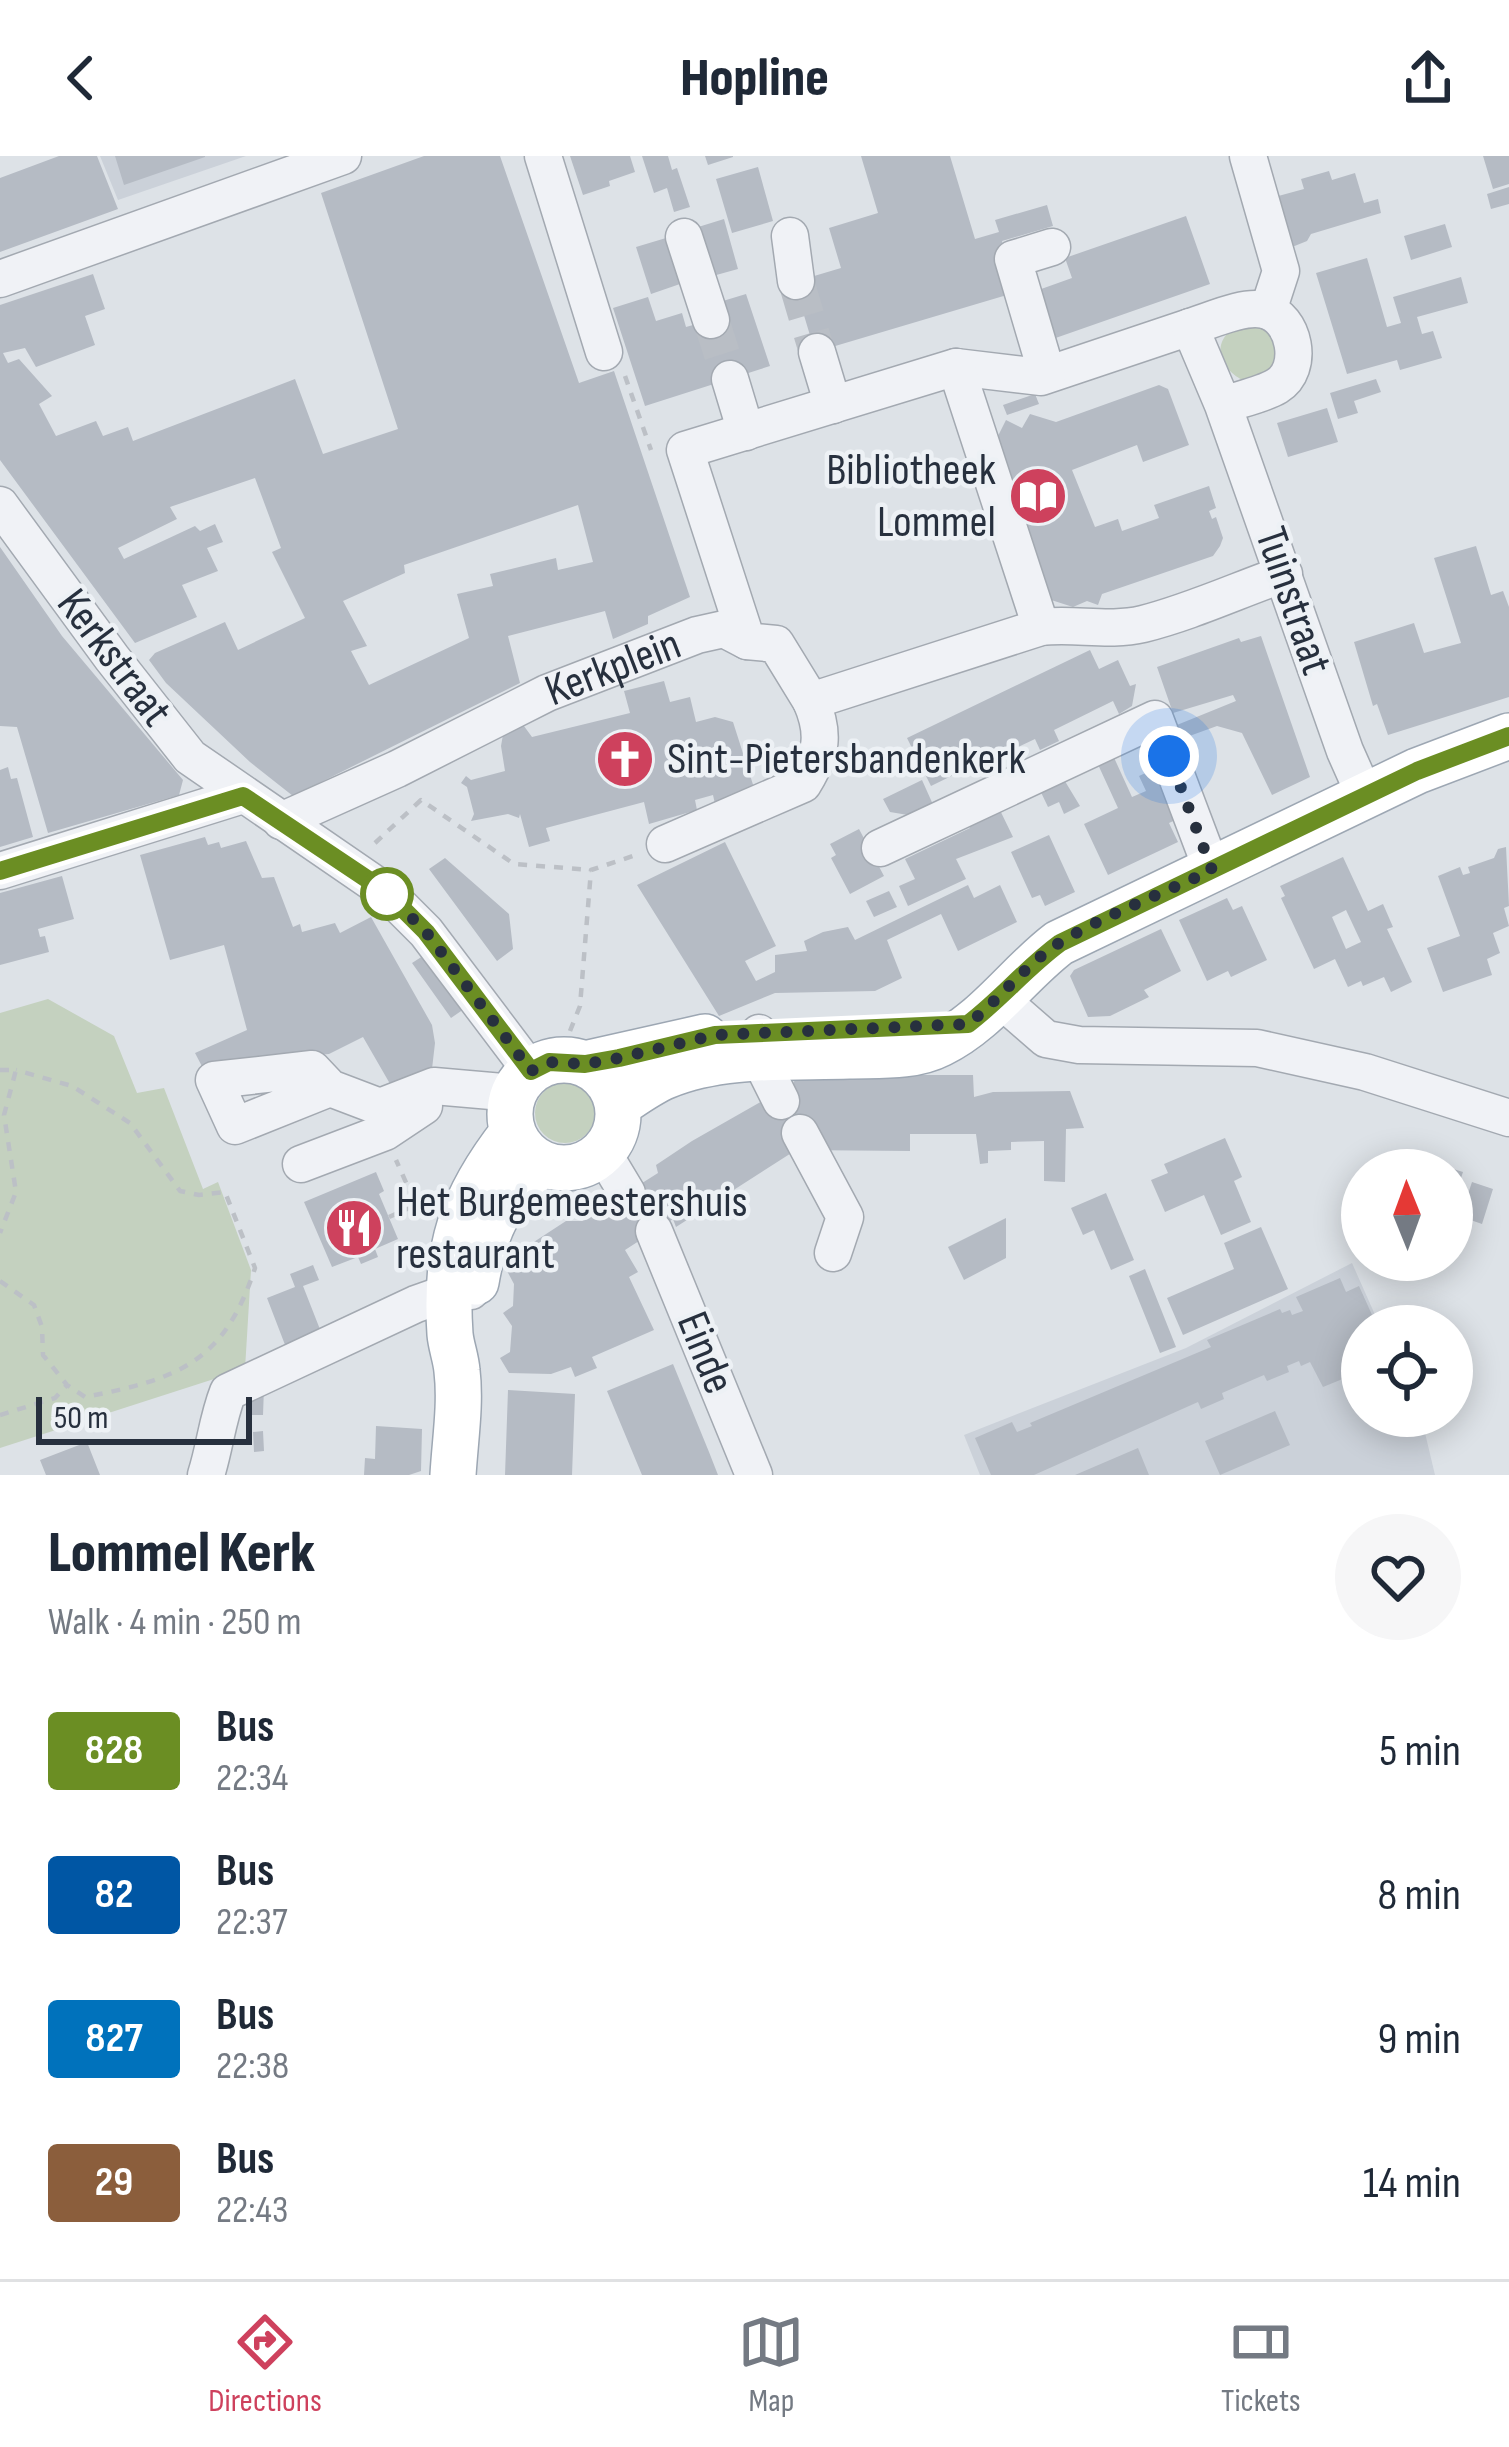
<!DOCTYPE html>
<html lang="en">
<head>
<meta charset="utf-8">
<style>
  body { margin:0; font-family:"Sofia Sans Condensed",sans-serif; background:#f6f6f7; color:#1f2937; height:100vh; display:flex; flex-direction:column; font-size:45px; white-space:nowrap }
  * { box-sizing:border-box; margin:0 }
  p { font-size:39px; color:#747a83 }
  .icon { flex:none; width:66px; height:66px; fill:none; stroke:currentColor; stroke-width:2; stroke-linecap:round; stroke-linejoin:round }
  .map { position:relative; height:1319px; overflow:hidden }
  .sheet { display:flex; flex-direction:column; background:#fff; flex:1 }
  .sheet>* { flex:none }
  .badge { padding:0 24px; border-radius:9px; font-size:42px; line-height:78px }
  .needle { width:78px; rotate:359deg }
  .buttons { position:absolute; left:1341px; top:993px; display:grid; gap:24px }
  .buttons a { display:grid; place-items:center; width:132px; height:132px; border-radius:50%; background:#fff; box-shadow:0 6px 30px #0003; font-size:60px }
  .scale { position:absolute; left:36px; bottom:30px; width:216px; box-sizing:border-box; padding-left:12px; border:6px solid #27303e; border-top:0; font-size:33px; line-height:42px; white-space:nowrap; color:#27303e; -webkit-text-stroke:9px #edf1f5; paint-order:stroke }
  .you { position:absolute; width:60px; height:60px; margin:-30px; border:9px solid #fff; border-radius:50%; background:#1a73e8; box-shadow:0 0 0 18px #1a73e833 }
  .map>.badge { position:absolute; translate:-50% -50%; box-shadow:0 0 0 6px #fff }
  .round { display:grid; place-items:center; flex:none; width:126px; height:126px; border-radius:63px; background:#f6f6f7 }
  .headline { display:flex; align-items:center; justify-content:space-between; height:204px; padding:0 48px }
  h1 { font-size:57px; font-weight:800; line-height:90px }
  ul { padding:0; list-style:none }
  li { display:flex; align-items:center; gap:36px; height:144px; padding:0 48px }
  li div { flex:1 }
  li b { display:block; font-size:45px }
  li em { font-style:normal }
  li .badge { min-width:132px; font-weight:700; text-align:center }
  header { display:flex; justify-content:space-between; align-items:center; height:156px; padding:0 48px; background:#fff; font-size:54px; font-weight:800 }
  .menu { display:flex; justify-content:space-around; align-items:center; height:168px; border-top:3px solid #e0e1e3; background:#fff; font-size:33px; color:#747a83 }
  .menu a { display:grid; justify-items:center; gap:6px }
  .menu .selected { color:#ce415d }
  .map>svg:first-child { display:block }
  .built { fill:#cbd1d9 }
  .green { fill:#c4d1bf }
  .building { fill:#b5bbc4; fill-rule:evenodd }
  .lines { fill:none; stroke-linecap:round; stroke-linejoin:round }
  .minor-tunnel { stroke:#b9bec5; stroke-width:36; stroke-dasharray:36 18; stroke-linecap:butt }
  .minor-casing { stroke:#a3a9b1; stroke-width:39 }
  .major-casing { stroke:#9da7b3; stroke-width:48 }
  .path { stroke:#bcc0c6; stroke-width:4.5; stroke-dasharray:9 9; stroke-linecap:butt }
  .minor { stroke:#f0f2f6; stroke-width:36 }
  .major { stroke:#fff; stroke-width:45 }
  .line-casing { stroke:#fff; stroke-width:27 }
  .line { stroke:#6b8e23; stroke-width:18 }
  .walk { stroke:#27303e; stroke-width:12; stroke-dasharray:0 21.6 }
  .stop-dot { fill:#fff; stroke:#6b8e23; stroke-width:6 }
  .labels { text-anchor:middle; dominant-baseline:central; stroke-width:9; stroke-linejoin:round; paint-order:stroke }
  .poi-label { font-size:45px; fill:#27303e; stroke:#edf1f5; text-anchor:start }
  .street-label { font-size:45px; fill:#27303e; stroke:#edf1f5 }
</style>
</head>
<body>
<header><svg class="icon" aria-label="back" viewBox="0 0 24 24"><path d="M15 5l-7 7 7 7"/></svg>Hopline<svg class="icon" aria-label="share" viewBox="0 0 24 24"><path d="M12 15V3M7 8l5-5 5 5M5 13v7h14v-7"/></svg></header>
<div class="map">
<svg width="1509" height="1319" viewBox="0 0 1509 1319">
  <rect width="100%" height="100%" fill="#dde2e7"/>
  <path class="built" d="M 100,0 L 246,0 L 118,44 Z
    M 1352,1107 L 1380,1170 L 1362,1170 L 1362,1260 L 1421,1260 L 1435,1319 L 980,1319 L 964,1279 L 1186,1192 Z"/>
  <path class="green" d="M 1255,165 L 1279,181 L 1274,217 L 1245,225 C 1228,219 1210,195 1228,177 C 1233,171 1247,168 1255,165 Z
    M 48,843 L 114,880 L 137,937 L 164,932 L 203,1033 L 218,1026 L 251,1114 L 245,1213 L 0,1292 L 0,857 Z
    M535 957a30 30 0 1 1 60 0a30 30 0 1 1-60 0Z"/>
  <path class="building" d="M 59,0 L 97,0 L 118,53 L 0,96 L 0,22 Z
    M 115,0 L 205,0 L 205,1 L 124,29 Z
    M 424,0 L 500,0 L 579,227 L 614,215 L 690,441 L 648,460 L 648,468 L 613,483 L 605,455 L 508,480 L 520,527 L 293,640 L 250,606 L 166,527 L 149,504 L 155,497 L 225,466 L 238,494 L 305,462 L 272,396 L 281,392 L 255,322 L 170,351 L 177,363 L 118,392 L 124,403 L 195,370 L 200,375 L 215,368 L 223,386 L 207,392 L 218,415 L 182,429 L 197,461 L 135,487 L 0,304 L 0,149 L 93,118 L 105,153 L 85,160 L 95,189 L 36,211 L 25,192 L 3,197 L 8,207 L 19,203 L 52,240 L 39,248 L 56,280 L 96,265 L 103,280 L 128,271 L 133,285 L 295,223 L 323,298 L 398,273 L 321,37 ZM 578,349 L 593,406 L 558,414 L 556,402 L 490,418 L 493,430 L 457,438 L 469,482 L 369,529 L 351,495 L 367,490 L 343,445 L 405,417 L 404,409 Z
    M 570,0 L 630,0 L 635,16 L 609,25 L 610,30 L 583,39 Z
    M 642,0 L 668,0 L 672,14 L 677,12 L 690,51 L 674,56 L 667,32 L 654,37 Z
    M 705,0 L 733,0 L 733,1 L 708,9 Z
    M 861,0 L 950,0 L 975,83 L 999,76 L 995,64 L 1047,49 L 1053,70 L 1002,85 L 1017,136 L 815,196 L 794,126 L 841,112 L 829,72 L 878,57 Z
    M 1483,0 L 1509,0 L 1509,28 L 1493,33 Z
    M 758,11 L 773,65 L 732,77 L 716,23 Z
    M 1329,15 L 1332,24 L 1355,17 L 1364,47 L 1378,43 L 1381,57 L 1311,78 L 1307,85 L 1292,91 L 1271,42 L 1304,33 L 1301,23 Z
    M 1509,31 L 1509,48 L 1491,53 L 1487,38 Z
    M 1186,60 L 1210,128 L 1047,185 L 1030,137 L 1072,122 L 1065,102 Z
    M 724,63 L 738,113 L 709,121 L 695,72 Z
    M 1445,68 L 1452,91 L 1411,104 L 1404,80 Z
    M 666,82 L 680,128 L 651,138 L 636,91 Z
    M 1367,102 L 1387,171 L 1401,167 L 1393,141 L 1461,121 L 1468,147 L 1417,161 L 1422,178 L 1433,175 L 1442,202 L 1400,214 L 1397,204 L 1347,218 L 1316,117 Z
    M 746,138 L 770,210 L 645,250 L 613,152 L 648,141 L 656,165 L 682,157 L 686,171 L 718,162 L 713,148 Z
    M 1376,223 L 1381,236 L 1354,245 L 1358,257 L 1338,263 L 1330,237 Z
    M 1159,229 L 1168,233 L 1189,289 L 1143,306 L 1137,289 L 1072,314 L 1095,371 L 1118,363 L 1122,375 L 1159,362 L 1154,349 L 1209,330 L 1216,352 L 1209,355 L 1212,363 L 1216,361 L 1223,382 L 1220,390 L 1213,400 L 1102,438 L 1098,449 L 1087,445 L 1073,451 L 1045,442 L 994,288 L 1006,264 L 1022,272 L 1030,258 L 1056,266 Z
    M 1035,238 L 1039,248 L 1007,259 L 1003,249 Z
    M 1327,252 L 1338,286 L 1288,301 L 1277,267 Z
    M 1476,390 L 1491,439 L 1503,435 L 1509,451 L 1509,541 L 1388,579 L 1377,548 L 1373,550 L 1354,486 L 1414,467 L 1424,497 L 1461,487 L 1434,402 Z
    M 0,391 L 62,480 L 183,624 L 179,639 L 48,677 L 17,571 L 0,570 Z
    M 1261,480 L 1310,621 L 1272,639 L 1242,577 L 1217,570 L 1173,586 L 1167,573 L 1236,545 L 1233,539 L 1173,557 L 1157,511 L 1239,482 L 1241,486 Z
    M 1090,494 L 1099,513 L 1118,504 L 1130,530 L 1136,528 L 1132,550 L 1119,558 L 1113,545 L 1054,574 L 1059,585 L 1040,594 L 1035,583 L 993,603 L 999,614 L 987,620 L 980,606 L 931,630 L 907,582 Z
    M 664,525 L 670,546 L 690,541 L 696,566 L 715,561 L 733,566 L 756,638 L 715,648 L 713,639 L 695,644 L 697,654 L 649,668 L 644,646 L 546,672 L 550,685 L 529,691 L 520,658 L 519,662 L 508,658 L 471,665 L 474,658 L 467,631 L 461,627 L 466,620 L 471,624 L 505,615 L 501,590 L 504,573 L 521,566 L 532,581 L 630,557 L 624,535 Z
    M 1111,595 L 1132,641 L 1146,635 L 1139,620 L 1158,611 L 1182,661 L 1169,667 L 1178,686 L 1108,719 L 1084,668 L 1118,652 L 1095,602 Z
    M 8,611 L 11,623 L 17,622 L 33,681 L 0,691 L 0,614 Z
    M 1060,617 L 1080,650 L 1064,658 L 1059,646 L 1048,651 L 1037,628 Z
    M 922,624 L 935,653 L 920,661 L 890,656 L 883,643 Z
    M 996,646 L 1013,681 L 956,703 L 966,723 L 908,750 L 899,730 L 915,723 L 905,703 L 970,672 L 965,661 Z
    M 859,673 L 884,720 L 850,738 L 831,702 L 836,699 L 830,688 Z
    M 1049,679 L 1075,736 L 1045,750 L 1040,739 L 1032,742 L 1011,696 Z
    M 205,681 L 208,689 L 219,686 L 221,692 L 246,685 L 262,722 L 274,721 L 293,771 L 300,768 L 302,776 L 335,767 L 340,777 L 371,761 L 432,869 L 435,887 L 432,913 L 393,933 L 363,881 L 329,898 L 231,907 L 206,918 L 195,897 L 247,874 L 224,789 L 170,804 L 140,699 Z
    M 725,686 L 776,790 L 745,805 L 756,825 L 775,816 L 775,799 L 807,795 L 804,785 L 823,776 L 848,771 L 855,784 L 968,729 L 974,742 L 1000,729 L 1017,766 L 958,795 L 941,758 L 887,784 L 902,822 L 875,835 L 775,837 L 719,860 L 637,729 Z
    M 1506,691 L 1509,750 L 1504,752 L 1509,770 L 1493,777 L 1500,797 L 1487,803 L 1492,819 L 1443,836 L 1427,792 L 1460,780 L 1438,720 L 1460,711 L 1463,719 L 1470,717 L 1468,711 L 1494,702 L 1498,693 Z
    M 1343,701 L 1368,755 L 1383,748 L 1393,771 L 1387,773 L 1412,826 L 1391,836 L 1384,821 L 1363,830 L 1361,825 L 1348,831 L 1335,803 L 1314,813 L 1281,742 L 1285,740 L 1280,730 ZM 1346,754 L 1361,786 L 1346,793 L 1332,761 Z
    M 445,702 L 509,758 L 513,793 L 497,805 L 429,713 Z
    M 62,720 L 74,763 L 38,773 L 40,781 L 45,780 L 49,796 L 0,809 L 0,737 Z
    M 889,735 L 897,751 L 874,761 L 866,745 Z
    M 1227,742 L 1233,754 L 1242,750 L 1267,804 L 1231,821 L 1228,815 L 1207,825 L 1179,764 Z
    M 1161,773 L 1181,815 L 1144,834 L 1149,841 L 1110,860 L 1088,861 L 1070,820 L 1074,814 Z
    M 426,798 L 464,853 L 451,862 L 412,807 Z
    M 801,919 L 973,919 L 974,941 L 993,936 L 1070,935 L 1084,972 L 1066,973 L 1065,1026 L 1044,1025 L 1044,985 L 1011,986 L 1011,994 L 988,995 L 988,1007 L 980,1008 L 976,978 L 910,978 L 910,995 L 796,994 L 676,1071 L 673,1063 L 625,1094 L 638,1116 L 629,1121 L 654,1174 L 592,1201 L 597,1212 L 575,1221 L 571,1211 L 551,1218 L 509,1217 L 500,1202 L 510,1196 L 512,1170 L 503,1157 L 513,1150 L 514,1128 L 506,1113 L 516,1107 L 517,1097 L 566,1065 L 582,1065 L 658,1017 L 656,1009 L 692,985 L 764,944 L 785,942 L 795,924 L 802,924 Z
    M 1225,982 L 1242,1021 L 1234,1025 L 1251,1066 L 1221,1079 L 1204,1039 L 1165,1056 L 1151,1024 L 1168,1017 L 1164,1008 Z
    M 1412,1000 L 1463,1016 L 1455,1040 L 1466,1044 L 1472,1026 L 1493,1033 L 1482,1068 L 1462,1061 L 1456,1078 L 1452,1076 L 1452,1014 L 1408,1014 Z
    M 376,1016 L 384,1035 L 379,1038 L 398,1083 L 375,1093 L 378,1101 L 361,1108 L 358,1101 L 332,1111 L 304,1046 Z
    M 1106,1037 L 1134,1104 L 1111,1114 L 1094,1074 L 1083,1079 L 1071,1052 Z
    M 1006,1062 L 1006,1102 L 964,1124 L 948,1091 Z
    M 1261,1071 L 1288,1133 L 1183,1179 L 1167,1142 L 1234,1113 L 1224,1087 Z
    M 313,1109 L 319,1124 L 303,1130 L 323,1181 L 287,1194 L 267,1142 L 295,1131 L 290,1118 Z
    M 1145,1113 L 1176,1191 L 1160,1197 L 1129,1120 Z
    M 1340,1122 L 1346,1136 L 1359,1130 L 1377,1170 L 1362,1170 L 1362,1215 L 1323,1231 L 1310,1206 L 1301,1210 L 1299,1205 L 1287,1210 L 1289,1216 L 1267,1225 L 1264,1219 L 1222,1237 L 1224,1243 L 1201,1253 L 1198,1246 L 1034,1319 L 991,1319 L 975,1282 L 1012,1266 L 1017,1276 L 1032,1270 L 1030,1267 L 1211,1191 L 1207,1184 L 1280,1153 L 1282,1157 L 1290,1154 L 1292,1159 L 1303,1155 L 1296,1141 Z
    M 673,1208 L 709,1296 L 718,1319 L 642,1319 L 607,1235 Z
    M 251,1232 L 264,1232 L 263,1259 L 250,1259 Z
    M 508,1234 L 575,1238 L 572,1319 L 505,1319 Z
    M 1275,1255 L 1290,1289 L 1220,1319 L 1205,1285 Z
    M 376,1270 L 422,1273 L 421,1315 L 409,1319 L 364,1319 L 365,1302 L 375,1303 Z
    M 263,1275 L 264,1295 L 254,1296 L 253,1276 Z
    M 87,1286 L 100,1319 L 46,1319 L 40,1304 Z
    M 1138,1292 L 1149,1319 L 1075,1319 Z"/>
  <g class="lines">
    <path class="minor-tunnel" d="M 796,125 L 817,196
      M 711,164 L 730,223"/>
    <defs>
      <g id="minor">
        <path d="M 543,0 L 604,196"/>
        <path d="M 1248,0 L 1281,115 L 1268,155"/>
        <path d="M 790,80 L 796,125"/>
        <path d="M 684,81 L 711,164"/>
        <path d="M 0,123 L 343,0"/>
        <path d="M 1190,171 L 1041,221 L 956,211 L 685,294 L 747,485 L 776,488 L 811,545 L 1041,471 C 1075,467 1109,476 1143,468 C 1191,456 1238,434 1284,418"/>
        <path d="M 817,196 L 833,249"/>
        <path d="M 956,211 L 1041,471"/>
        <path d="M 1047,218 L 1013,103 L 1052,91"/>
        <path d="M 730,223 L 746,276"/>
        <path d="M 1223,249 C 1240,243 1262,239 1277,230 C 1305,213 1295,161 1264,154 C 1243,149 1210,165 1190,171 L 1223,249 L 1345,595 L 1365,640"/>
        <path d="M 0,349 L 112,502 L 190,601 L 385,735 L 426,776 L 531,915"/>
        <path id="s1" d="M 281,665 L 397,613 L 547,537 L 697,479 L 724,473 L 747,485"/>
        <path d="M 665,688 L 803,628 C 822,598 825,577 811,545"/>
        <path d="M 880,692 L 1155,563 L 1212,714"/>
        <path d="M 0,715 L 243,639"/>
        <path d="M 1000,843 L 1046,883 L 1079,889 L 1257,892 L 1365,916 L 1509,962"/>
        <path d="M 759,877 L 760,903 L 781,945"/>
        <path d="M 330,932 L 312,913 L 214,924 L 235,970 L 330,932 L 380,951 L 434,930 L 514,937"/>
        <path d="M 800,977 L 845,1061 L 833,1097"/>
        <path d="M 603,997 L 627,1037"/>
        <path d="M 301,1008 L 385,976 L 424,950"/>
        <path d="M 654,1075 L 754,1319"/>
        <path d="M 206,1319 C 215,1291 217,1264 228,1236 L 416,1148 L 450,1136 L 471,1135"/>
      </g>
      <path id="major" d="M510 958a54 54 0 1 1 108 0a54 54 0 1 1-108 0Z
        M 585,908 L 705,881
        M 618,949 C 633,939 649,927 666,920 C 721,897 790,902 849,900 C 878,899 913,902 940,888 C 987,865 1018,818 1059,787 L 1417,615 L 1509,580
        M 476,1126 C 485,1073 500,1041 542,1008
        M 453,1319 C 455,1285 461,1248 457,1215 C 456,1202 451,1190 450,1178 C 444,1093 461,1042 513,976"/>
    </defs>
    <use href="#minor" class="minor-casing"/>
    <use href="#major" class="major-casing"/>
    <path class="path" d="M 625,220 L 651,294
      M 375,687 L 421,644 L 514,708 L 591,714
      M 570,875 L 580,850 L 591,714 L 636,699
      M 0,914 L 16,914 L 4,959 L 16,1036 L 0,1077
      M 389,1061 L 416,1049 L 396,1004
      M 0,1125 L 34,1149 L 42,1171 L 43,1199 L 67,1229 L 85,1241 C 178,1223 224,1207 255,1112 L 225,1036 L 199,1039 L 180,1035 L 130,967 L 72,930 L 16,914
      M 0,1259 L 55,1242 L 67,1229"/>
    <use href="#minor" class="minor"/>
    <use href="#major" class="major"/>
  </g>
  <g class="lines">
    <defs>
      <path id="line" d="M 0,715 L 243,640 L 385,735 L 426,776 L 531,915 L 549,906 L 585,908 L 619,902 L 715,879 L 968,868 C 1001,843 1026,812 1060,787 L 1417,615 L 1509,580"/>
    </defs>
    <use href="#line" class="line-casing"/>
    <use href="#line" class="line"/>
    <path class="walk" d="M 387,738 L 385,735 L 426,776 L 531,915 L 549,906 L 585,908 L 619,902 L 715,879 L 968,868 C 1000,843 1025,809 1059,787 C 1107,758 1161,738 1212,714 L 1169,600"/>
  </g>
  <defs>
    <symbol id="library-disc" viewBox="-11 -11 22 22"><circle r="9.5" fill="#ce415d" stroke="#edf1f5"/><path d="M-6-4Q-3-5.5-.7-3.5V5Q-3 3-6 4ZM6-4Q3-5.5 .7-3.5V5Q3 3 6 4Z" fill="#fff"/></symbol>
    <symbol id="church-disc" viewBox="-11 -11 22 22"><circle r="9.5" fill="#ce415d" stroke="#edf1f5"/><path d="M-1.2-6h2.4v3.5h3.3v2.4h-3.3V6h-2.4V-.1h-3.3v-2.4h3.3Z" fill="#fff"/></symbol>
    <symbol id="restaurant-disc" viewBox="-11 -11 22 22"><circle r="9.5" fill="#ce415d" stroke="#edf1f5"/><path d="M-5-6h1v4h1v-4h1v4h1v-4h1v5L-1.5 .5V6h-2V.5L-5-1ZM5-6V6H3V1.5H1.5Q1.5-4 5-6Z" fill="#fff"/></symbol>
  </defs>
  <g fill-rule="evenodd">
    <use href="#library-disc" x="1005" y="307" width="66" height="66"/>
    <use href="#church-disc" x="592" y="570" width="66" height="66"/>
    <use href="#restaurant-disc" x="321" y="1039" width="66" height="66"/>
  </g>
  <circle class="stop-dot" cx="387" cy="738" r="24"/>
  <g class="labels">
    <g class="poi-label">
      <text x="996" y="314" text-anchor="end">Bibliotheek<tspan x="996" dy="52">Lommel</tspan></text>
      <text x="667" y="603">Sint-Pietersbandenkerk</text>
      <text x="396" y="1046">Het Burgemeestershuis<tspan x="396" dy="52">restaurant</tspan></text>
    </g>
    <g class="street-label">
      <text transform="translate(1293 445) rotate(71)">Tuinstraat</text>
      <text transform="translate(114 502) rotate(53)">Kerkstraat</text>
      <text stroke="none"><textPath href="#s1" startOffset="366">Kerkplein</textPath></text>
      <text transform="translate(705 1197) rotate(68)">Einde</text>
    </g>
  </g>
</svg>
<div class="buttons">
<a><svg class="needle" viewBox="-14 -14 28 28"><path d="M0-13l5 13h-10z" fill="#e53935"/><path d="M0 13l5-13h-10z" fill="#747a83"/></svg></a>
<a><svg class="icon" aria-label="locate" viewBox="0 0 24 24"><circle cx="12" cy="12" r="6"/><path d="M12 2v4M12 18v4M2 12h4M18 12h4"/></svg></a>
</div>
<div class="scale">50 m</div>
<div class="you" style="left:1169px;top:600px"></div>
</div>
<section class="sheet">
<div class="headline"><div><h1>Lommel Kerk</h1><p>Walk · 4 min · 250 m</p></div><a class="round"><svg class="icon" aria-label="heart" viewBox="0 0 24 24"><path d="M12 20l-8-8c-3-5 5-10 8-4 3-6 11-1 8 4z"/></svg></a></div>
<ul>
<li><span class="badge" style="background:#6b8e23;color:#fff">828</span><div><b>Bus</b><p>22:34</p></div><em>5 min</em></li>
<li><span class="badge" style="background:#0056a4;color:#fff">82</span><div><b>Bus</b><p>22:37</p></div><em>8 min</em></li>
<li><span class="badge" style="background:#0072bc;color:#fff">827</span><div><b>Bus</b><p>22:38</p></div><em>9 min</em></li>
<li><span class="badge" style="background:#8b5e3c;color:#fff">29</span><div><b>Bus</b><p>22:43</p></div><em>14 min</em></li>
</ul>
</section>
<nav class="menu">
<a class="selected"><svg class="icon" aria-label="directions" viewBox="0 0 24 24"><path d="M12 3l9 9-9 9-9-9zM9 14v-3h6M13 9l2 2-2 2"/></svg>Directions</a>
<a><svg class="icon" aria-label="map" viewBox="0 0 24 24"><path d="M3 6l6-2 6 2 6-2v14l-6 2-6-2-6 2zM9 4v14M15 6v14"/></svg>Map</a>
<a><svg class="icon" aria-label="tickets" viewBox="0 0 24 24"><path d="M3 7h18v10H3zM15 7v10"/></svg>Tickets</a>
</nav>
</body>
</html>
